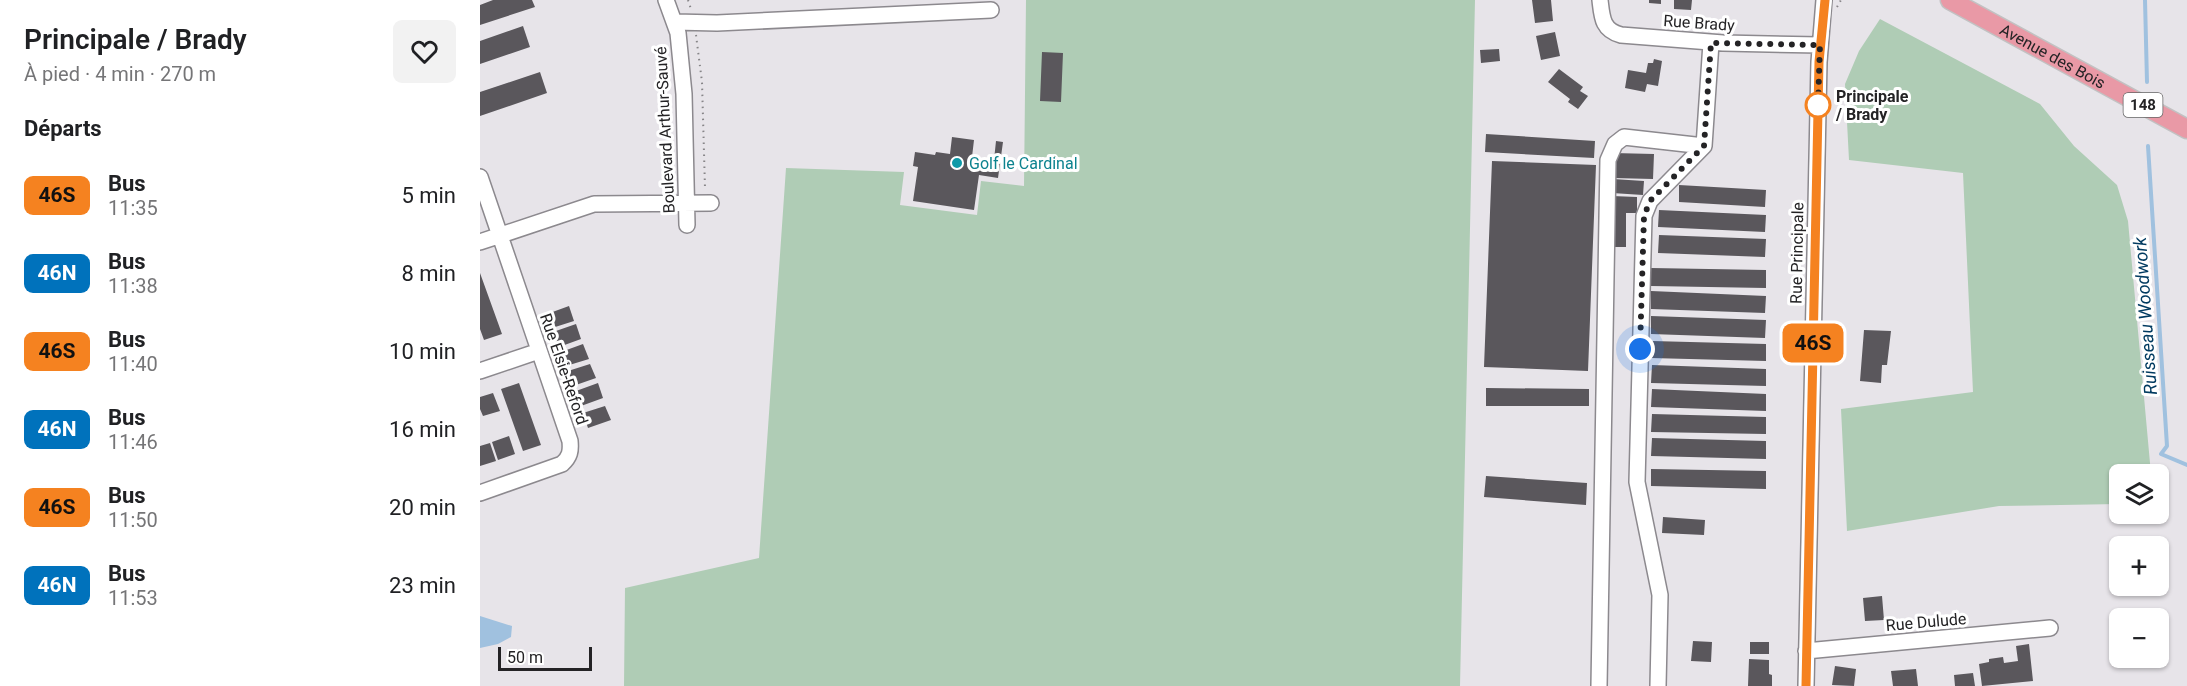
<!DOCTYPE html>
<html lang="fr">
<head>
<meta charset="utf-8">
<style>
  body { margin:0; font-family:Roboto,sans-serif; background:#f2f2f2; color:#202124; height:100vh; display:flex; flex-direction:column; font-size:22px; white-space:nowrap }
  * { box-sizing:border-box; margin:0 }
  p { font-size:20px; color:#757577 }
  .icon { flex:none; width:33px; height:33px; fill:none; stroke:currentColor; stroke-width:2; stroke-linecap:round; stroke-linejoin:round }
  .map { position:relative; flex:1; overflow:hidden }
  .drawer { display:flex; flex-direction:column; background:#fff; width:480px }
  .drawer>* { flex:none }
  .badge { padding:0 12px; border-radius:9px; font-size:21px; line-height:39px }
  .tools { position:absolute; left:1629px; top:464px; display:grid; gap:12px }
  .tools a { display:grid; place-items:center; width:60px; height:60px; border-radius:9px; background:#fff; box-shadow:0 2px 4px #0004; font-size:30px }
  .scale { position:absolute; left:18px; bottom:15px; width:94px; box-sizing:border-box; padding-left:6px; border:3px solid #242325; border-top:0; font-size:16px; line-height:21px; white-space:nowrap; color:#242325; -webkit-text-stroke:4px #fff; paint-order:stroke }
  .you { position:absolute; width:30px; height:30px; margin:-15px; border:4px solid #fff; border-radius:50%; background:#1a73e8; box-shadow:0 0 0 9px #1a73e833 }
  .map>.badge { position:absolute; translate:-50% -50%; box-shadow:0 0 0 3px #fff }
  h2 { padding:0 24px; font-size:22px; line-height:54px }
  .round { display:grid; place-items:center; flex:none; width:63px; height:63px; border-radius:9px; background:#f2f2f2 }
  .head { display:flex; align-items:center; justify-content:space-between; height:102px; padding:0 24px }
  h1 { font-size:28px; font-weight:600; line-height:45px }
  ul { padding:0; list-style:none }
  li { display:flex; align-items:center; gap:18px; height:78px; padding:0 24px }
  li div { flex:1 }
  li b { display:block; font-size:22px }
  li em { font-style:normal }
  li .badge { min-width:66px; font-weight:700; text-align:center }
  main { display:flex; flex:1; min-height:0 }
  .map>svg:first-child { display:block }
  .green { fill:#afccb5 }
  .water { fill:#a0c1df }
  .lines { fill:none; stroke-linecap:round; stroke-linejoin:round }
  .stream { stroke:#a0c1df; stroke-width:4 }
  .building { fill:#5a575c }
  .minor-casing { stroke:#8c898e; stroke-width:18 }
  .major-casing { stroke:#c2c1c2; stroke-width:21 }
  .path { stroke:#878588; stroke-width:2; stroke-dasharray:1.5 4.5; stroke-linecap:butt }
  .minor { stroke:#fff; stroke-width:15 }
  .major { stroke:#e999a6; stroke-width:18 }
  .line-casing { stroke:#fff; stroke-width:14 }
  .line { stroke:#f58220; stroke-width:9 }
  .walk { stroke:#242325; stroke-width:6; stroke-dasharray:0 10.8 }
  .stop-dot { fill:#fff; stroke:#f58220; stroke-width:3 }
  .culture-dot { fill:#0f9aa8; stroke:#fff; stroke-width:2 }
  .labels { text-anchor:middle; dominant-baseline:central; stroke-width:6; stroke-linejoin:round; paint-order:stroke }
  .shield { fill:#fff; stroke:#666566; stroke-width:1.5 }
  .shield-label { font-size:15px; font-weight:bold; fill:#242325 }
  .street-label { font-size:16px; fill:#242325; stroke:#fff }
  .stop-label { font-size:16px; font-weight:bold; fill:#242325; stroke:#fff; text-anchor:start }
  .culture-label { font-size:16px; fill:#0d838f; stroke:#fff; text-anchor:start }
  .water-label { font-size:18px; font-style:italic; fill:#003a60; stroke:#fff }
</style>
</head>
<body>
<main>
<section class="drawer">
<div class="head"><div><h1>Principale / Brady</h1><p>À pied · 4 min · 270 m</p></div><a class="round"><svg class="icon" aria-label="heart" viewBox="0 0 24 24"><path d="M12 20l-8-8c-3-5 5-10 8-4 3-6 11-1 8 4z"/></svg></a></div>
<h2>Départs</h2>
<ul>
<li><span class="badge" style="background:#f58220;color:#111">46S</span><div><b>Bus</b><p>11:35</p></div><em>5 min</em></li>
<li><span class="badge" style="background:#0072bc;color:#fff">46N</span><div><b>Bus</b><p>11:38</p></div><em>8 min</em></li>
<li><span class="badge" style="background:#f58220;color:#111">46S</span><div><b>Bus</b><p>11:40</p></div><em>10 min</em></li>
<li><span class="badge" style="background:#0072bc;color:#fff">46N</span><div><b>Bus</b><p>11:46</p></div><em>16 min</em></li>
<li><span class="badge" style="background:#f58220;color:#111">46S</span><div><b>Bus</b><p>11:50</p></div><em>20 min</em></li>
<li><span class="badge" style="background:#0072bc;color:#fff">46N</span><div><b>Bus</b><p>11:53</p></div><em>23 min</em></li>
</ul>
</section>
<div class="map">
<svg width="1707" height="686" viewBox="0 0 1707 686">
  <rect width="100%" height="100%" fill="#e7e4e9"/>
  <path class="green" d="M 546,0 L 995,0 L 980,686 L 144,686 L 145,588 L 279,558 L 306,168 L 424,172 L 420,205 L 497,215 L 501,181 L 544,186 Z
    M 1400,19 L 1560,104 L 1594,146 L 1637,185 L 1648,221 L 1671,474 L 1640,474 L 1639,504 L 1519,506 L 1367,531 L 1361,409 L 1493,392 L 1483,173 L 1369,160 L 1365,84 L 1379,51 Z"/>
  <path class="water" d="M 0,616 L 32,626 L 31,637 L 18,644 L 0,648 Z"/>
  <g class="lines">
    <path class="stream" d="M 1665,0 L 1667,82
      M 1668,146 L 1687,446 L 1681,454 L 1707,465"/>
  </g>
  <path class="building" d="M 13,0 L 52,0 L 55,7 L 0,25 L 0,5 Z
    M 1052,0 L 1071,0 L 1073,21 L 1055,23 Z
    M 1169,0 L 1181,0 L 1181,4 L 1169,3 Z
    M 1194,0 L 1212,0 L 1211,10 L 1194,9 Z
    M 43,26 L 50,47 L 0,64 L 0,41 Z
    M 1075,32 L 1080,56 L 1061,60 L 1056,36 Z
    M 1019,49 L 1020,61 L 1001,63 L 1000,50 Z
    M 562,52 L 583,53 L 581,102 L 560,101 Z
    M 1174,59 L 1182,61 L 1178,86 L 1167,84 L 1165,92 L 1145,88 L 1148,70 L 1166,73 L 1168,63 L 1173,63 Z
    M 1079,69 L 1103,87 L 1100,91 L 1108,96 L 1098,109 L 1088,102 L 1090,99 L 1068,82 Z
    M 60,72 L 67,93 L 0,116 L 0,92 Z
    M 1006,134 L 1115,141 L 1114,158 L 1005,152 Z
    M 472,137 L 494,140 L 492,157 L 514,160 L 516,141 L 523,142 L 518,178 L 499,175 L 494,210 L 433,201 L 438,167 L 433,166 L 435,152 L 455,155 L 456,152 L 470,154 Z
    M 1133,153 L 1174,154 L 1173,179 L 1133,178 Z
    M 1012,161 L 1116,165 L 1108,371 L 1004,367 Z
    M 1133,179 L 1164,181 L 1163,195 L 1132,193 Z
    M 1199,185 L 1286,190 L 1285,207 L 1199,202 Z
    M 1132,196 L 1157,197 L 1157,213 L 1146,213 L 1146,247 L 1131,247 Z
    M 1179,210 L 1286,215 L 1285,232 L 1178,227 Z
    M 1179,235 L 1286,239 L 1285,257 L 1178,253 Z
    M 1171,268 L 1286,270 L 1286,288 L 1171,286 Z
    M 0,273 L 22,334 L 4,340 L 0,329 Z
    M 1171,291 L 1286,296 L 1285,313 L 1171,309 Z
    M 89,306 L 94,321 L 72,328 L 67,314 Z
    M 1171,316 L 1286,320 L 1285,338 L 1171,334 Z
    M 96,324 L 101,339 L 79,347 L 73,332 Z
    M 1384,330 L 1411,331 L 1407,365 L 1402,365 L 1401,383 L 1380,381 Z
    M 1172,341 L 1286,344 L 1286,361 L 1171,358 Z
    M 103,344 L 109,359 L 86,366 L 81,352 Z
    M 110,364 L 116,378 L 93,386 L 88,371 Z
    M 1172,365 L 1286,369 L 1286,386 L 1171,383 Z
    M 39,383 L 61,445 L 43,451 L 21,389 Z
    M 118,383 L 123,398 L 101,406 L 96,391 Z
    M 1006,388 L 1109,389 L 1109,406 L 1006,406 Z
    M 1172,389 L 1286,394 L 1286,411 L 1171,407 Z
    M 13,393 L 20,411 L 3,416 L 0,409 L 0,397 Z
    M 125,406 L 131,420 L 108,428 L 103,413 Z
    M 1172,414 L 1286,417 L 1286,434 L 1171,432 Z
    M 29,436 L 35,454 L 18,460 L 12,442 Z
    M 1172,438 L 1286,441 L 1286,459 L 1171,456 Z
    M 10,443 L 16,461 L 0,466 L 0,446 Z
    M 1171,469 L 1286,471 L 1286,489 L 1171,486 Z
    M 1006,476 L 1107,483 L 1106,505 L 1004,497 Z
    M 1183,517 L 1225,520 L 1224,535 L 1182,533 Z
    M 1402,596 L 1404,620 L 1385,621 L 1383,598 Z
    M 1213,641 L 1232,642 L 1231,662 L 1211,661 Z
    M 1270,642 L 1289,642 L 1289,654 L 1270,654 Z
    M 1549,644 L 1553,681 L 1502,686 L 1499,664 L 1509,662 L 1509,659 L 1523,657 L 1524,663 L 1538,661 L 1536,646 Z
    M 1269,659 L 1289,660 L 1289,674 L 1292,675 L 1292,686 L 1268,686 Z
    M 1355,666 L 1376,669 L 1374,686 L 1352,685 Z
    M 1436,669 L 1438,686 L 1413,686 L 1411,671 Z
    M 1493,673 L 1495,686 L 1475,686 L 1474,675 Z"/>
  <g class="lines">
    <defs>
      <path id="minor" d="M 186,0 L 198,33 L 204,94 L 207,225
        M 1120,0 C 1122,17 1122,30 1141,35 L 1243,43 L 1340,45
        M 195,22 L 237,23 L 511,10
        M 0,177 L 90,441 C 91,451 90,457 82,464 L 0,493
        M 0,242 L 114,204 L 231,203
        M 0,371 L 59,351
        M 1326,651 L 1570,628
        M 1119,686 L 1128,160 L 1135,144 L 1144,137 L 1224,146
        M 1178,686 L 1180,595 L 1157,482 L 1164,216 L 1170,201 L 1224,146 L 1231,43
        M 1326,686 L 1339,62 L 1344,0"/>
      <g id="major">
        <path id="s1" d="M 1470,0 L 1707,129"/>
      </g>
    </defs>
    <use href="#minor" class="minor-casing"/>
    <use href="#major" class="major-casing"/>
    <path class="path" d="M 208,0 L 211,9
      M 1357,7 L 1361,0
      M 216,35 L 222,82 L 225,188"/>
    <use href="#minor" class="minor"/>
    <use href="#major" class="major"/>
  </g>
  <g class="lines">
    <defs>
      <path id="line" d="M 1326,686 L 1339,62 L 1345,0"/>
    </defs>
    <use href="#line" class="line-casing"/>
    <use href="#line" class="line"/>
    <path class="walk" d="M 1160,349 L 1164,216 L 1170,201 L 1224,146 L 1231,43 L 1340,45 L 1338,105"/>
  </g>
  <circle class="stop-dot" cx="1338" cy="105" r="12"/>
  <circle class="culture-dot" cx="477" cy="163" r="6"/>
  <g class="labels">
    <rect class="shield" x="1643.5" y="93" width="39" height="24" rx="4.5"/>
    <g class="shield-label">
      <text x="1663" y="105">148</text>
    </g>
    <g class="street-label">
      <text transform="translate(1219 23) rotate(4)">Rue Brady</text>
      <text stroke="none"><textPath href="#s1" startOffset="117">Avenue des Bois</textPath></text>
      <text transform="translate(185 130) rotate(-93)">Boulevard Arthur-Sauvé</text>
      <text transform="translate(1317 253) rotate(-89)">Rue Principale</text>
      <text transform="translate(84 369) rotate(71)">Rue Elsie-Reford</text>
      <text transform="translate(1446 622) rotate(-5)">Rue Dulude</text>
    </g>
    <g class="stop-label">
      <text x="1356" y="96">Principale<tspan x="1356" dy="18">/ Brady</tspan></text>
    </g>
    <g class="culture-label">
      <text x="489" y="163">Golf le Cardinal</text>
    </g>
    <g class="water-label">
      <text transform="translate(1665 316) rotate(-94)">Ruisseau Woodwork</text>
    </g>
  </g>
</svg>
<div class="tools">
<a><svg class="icon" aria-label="layers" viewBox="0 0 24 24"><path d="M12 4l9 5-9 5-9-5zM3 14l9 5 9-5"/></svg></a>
<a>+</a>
<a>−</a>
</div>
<div class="scale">50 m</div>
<div class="you" style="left:1160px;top:349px"></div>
<b class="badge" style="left:1333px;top:343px;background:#f58220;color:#111">46S</b>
</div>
</main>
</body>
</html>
